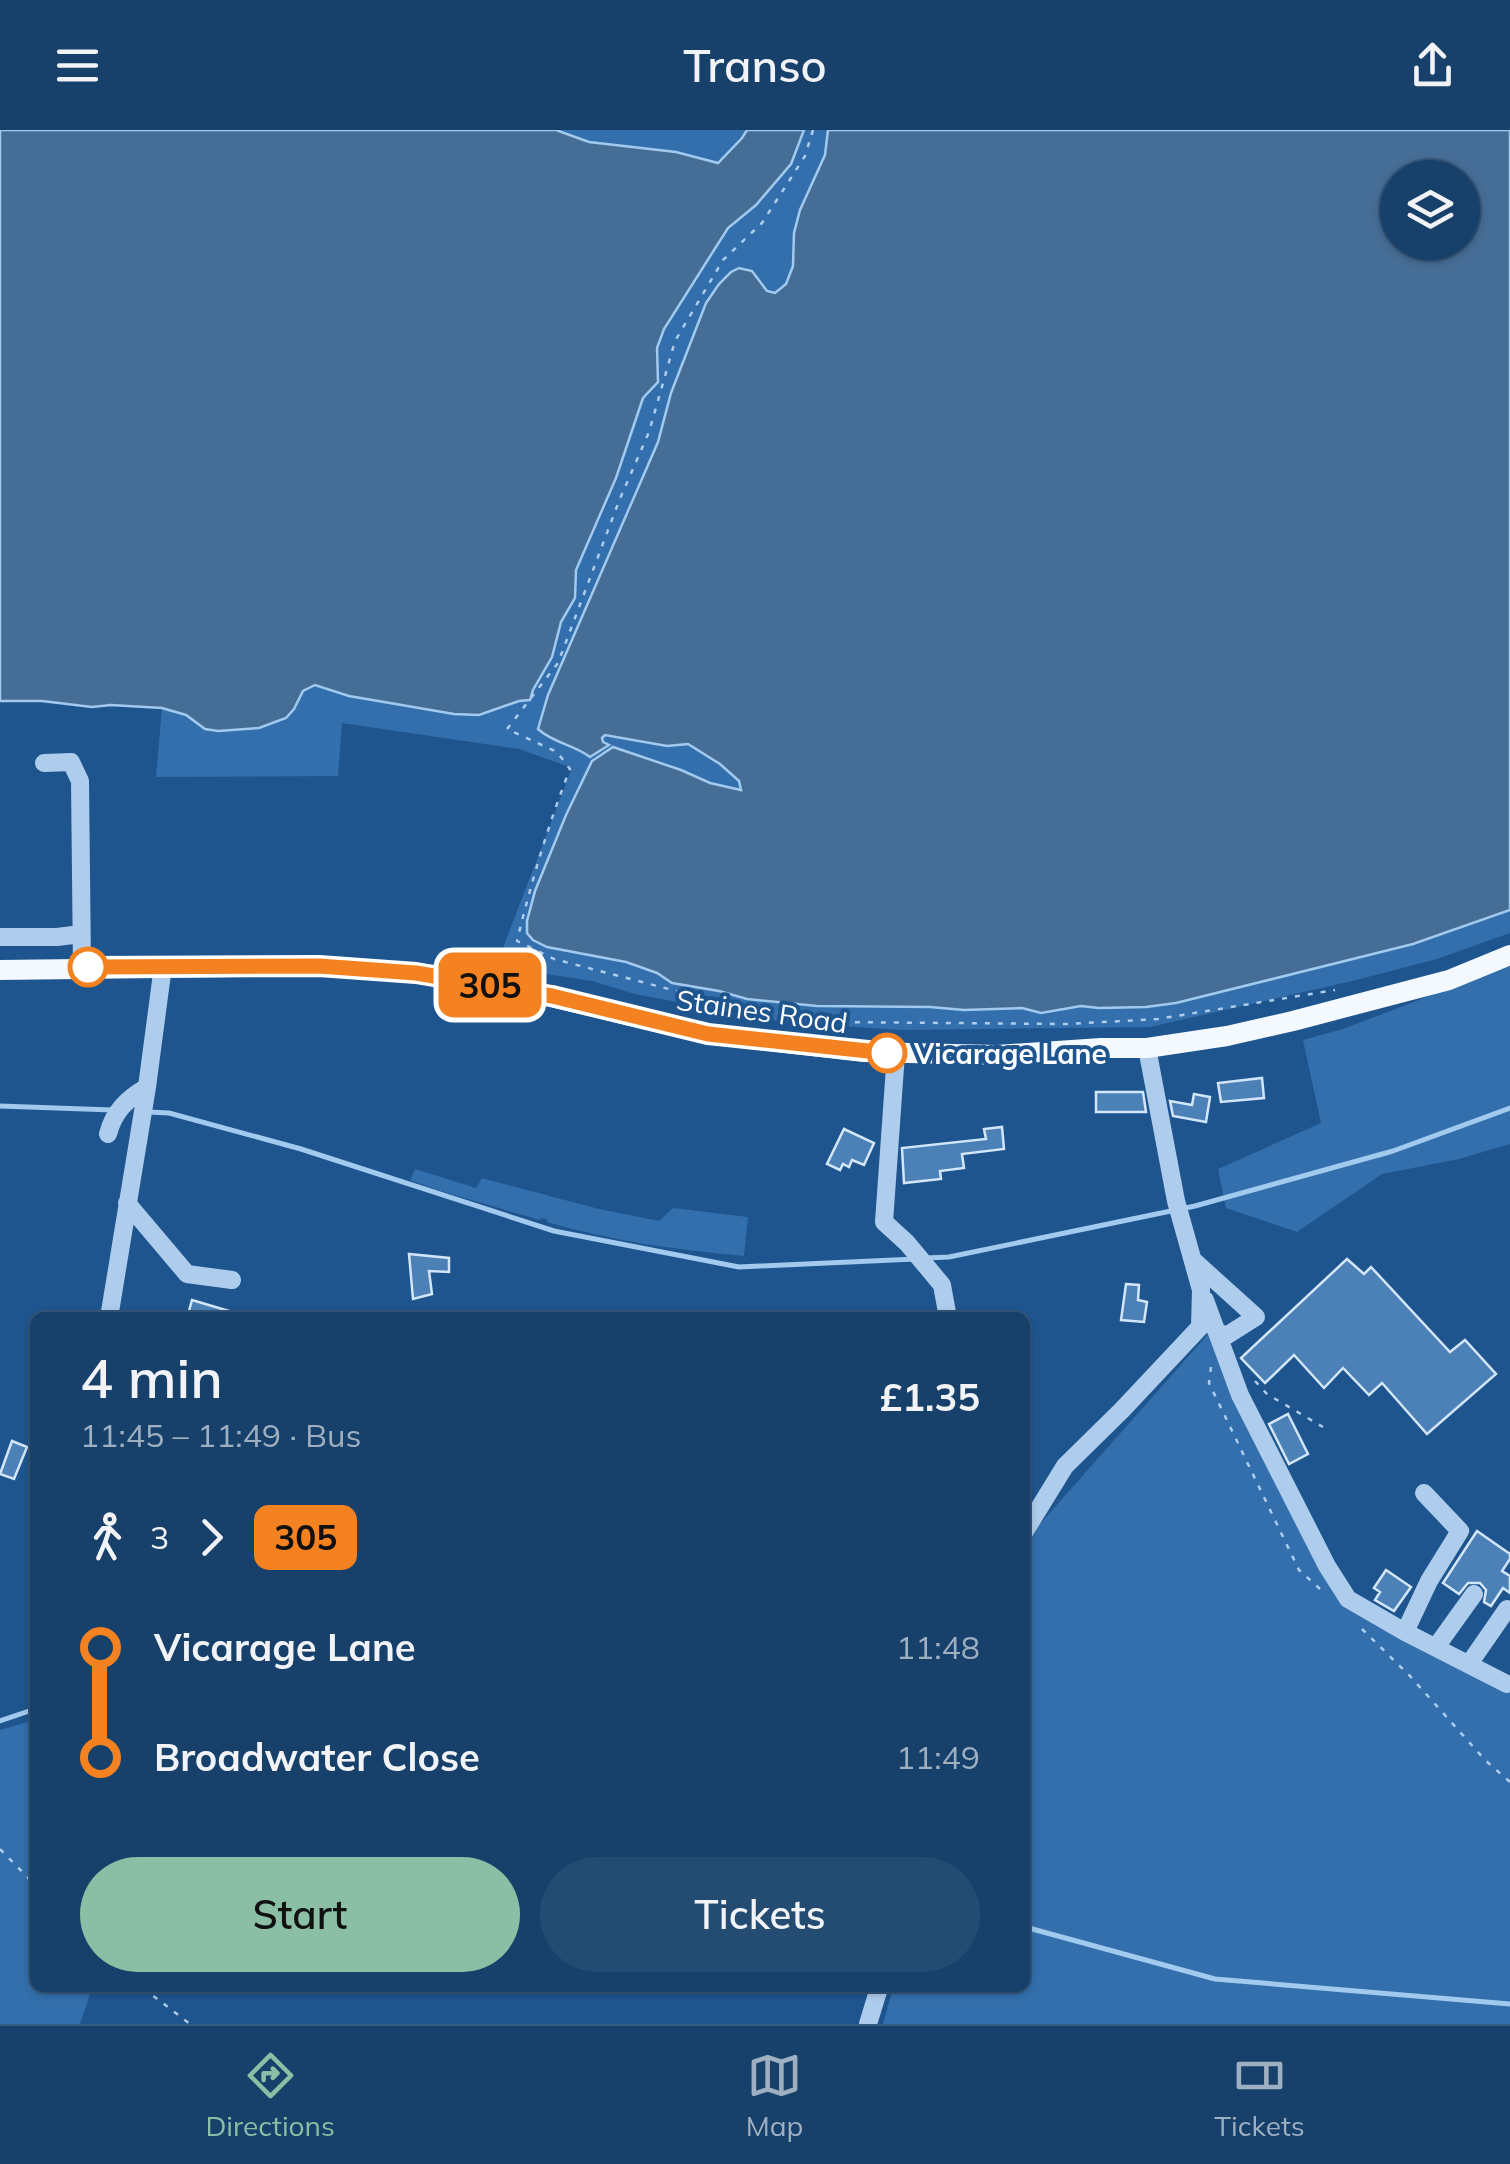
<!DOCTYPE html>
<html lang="en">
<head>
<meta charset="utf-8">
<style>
  body { margin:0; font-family:Mulish,sans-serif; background:#244b72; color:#f1f3f6; height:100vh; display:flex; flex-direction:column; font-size:38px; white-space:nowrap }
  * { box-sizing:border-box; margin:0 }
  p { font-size:32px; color:#9eafc1 }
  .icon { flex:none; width:55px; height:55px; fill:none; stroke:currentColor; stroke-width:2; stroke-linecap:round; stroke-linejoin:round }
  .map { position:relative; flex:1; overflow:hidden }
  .details { position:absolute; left:30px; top:1182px; width:1000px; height:680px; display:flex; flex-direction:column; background:#17406a; border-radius:15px; box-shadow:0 2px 8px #0004,0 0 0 2px #36597e }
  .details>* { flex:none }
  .badge { padding:0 20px; border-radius:15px; font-size:35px; line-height:65px }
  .fabs { position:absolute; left:1380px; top:30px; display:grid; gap:20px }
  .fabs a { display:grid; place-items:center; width:100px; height:100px; border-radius:50%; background:#17406a; box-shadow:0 2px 8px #0004,0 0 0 2px #36597e; font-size:50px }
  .map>.badge { position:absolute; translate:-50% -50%; box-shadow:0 0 0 5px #fff }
  .legs { display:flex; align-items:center; gap:15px; height:110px; padding:0 50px; font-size:32px }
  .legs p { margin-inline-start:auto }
  .head { display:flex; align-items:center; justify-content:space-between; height:170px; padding:0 50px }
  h1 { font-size:55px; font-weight:600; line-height:75px }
  .button { display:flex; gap:20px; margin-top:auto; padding:20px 50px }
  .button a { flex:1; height:115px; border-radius:60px; background:#8abfa5; color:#111; font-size:40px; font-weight:600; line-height:115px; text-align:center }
  .button a+a { background:#244b72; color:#f1f3f6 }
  ul { padding:0 50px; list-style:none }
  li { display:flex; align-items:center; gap:35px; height:110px; font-size:38px }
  li i { display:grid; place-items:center; width:15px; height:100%; margin:0 12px; background:currentColor }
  li i::after { content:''; width:25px; height:25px; margin:-12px; border:8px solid; border-radius:50%; background:#17406a }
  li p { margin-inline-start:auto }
  li:first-child i { background:linear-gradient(#0000 50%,currentColor 0) }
  li:last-child i { background:linear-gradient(currentColor 50%,#0000 0) }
  header { display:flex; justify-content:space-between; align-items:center; height:130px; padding:0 50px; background:#17406a; font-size:45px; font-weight:600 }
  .menu { display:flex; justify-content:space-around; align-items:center; height:140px; border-top:2px solid #36597e; background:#17406a; font-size:28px; color:#9eafc1 }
  .menu a { display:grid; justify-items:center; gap:5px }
  .menu .selected { color:#8abfa5 }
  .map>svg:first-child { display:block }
  .green { fill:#336fac }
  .water { fill:#466d96; stroke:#a2c9ee; stroke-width:2.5; fill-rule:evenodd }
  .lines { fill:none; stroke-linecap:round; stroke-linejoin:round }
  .stream { stroke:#a2c9ee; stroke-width:5 }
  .building { fill:#4c81b8; stroke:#d3e6f9; stroke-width:2.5 }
  .path { stroke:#aecded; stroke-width:2.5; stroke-dasharray:5 8; stroke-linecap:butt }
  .minor { stroke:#aecded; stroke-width:18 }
  .major { stroke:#f4f9ff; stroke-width:20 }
  .line-1-casing { stroke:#fff; stroke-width:22 }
  .line-1 { stroke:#f58220; stroke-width:15 }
  .stop-1-dot { fill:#fff; stroke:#f58220; stroke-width:5 }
  .labels { text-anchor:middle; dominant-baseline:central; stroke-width:8; stroke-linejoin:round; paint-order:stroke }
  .street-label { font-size:28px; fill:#fff; stroke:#1f558e }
  .stop-label { font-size:28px; font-weight:bold; fill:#fff; stroke:#1f558e; text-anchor:start }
</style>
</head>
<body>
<header><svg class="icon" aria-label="menu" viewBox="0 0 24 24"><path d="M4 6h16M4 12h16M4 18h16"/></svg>Transo<svg class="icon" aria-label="share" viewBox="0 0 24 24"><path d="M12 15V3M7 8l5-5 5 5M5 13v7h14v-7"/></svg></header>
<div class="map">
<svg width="1510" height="1894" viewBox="0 0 1510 1894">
  <rect width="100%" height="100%" fill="#1f558e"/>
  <path class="green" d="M 556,0 L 747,0 C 740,12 728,22 719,33 L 676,22 L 589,12 Z
    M 804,0 L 828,0 L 825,25 L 800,80 L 794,103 L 793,136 L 786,154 L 775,163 L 767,161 L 751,141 L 731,142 L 706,173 L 671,263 L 658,312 L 548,565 L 584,622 L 590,626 L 607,615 L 603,613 L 602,608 L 605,605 L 667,616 L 688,614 L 720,634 L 739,651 L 740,660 L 710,653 L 681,640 L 613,617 L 592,631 L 566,685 L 535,761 L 527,791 L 547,817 L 626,832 L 657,843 L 672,853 L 719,861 L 747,869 L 817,876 L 930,877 L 964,880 L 1022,878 L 1041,883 L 1081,876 L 1099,878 L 1146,877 L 1176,873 L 1258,851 L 1309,841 L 1443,803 L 1510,780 L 1510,803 L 1437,829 L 1352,851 L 1150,897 L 902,900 L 783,892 L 635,864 L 592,851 L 496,836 L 572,638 L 519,619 L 342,593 L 338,646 L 156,647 L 162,578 L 186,585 L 205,599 L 294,579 L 303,561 L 315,555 L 349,566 L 454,584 L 530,570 L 533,560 L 552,527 L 560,492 L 575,468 L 576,440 L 616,348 L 643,268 L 658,252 L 657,218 L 664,199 L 728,98 L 756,75 L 791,34 Z
    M 1510,835 L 1510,1014 L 1459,1029 L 1382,1044 L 1297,1102 L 1226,1078 L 1218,1039 L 1321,993 L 1303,910 L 1343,899 Z
    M 415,1039 L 476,1058 L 482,1048 L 599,1079 L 659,1091 L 673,1078 L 748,1087 L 744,1126 C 677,1120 612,1111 547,1092 L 547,1089 L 541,1088 L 540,1090 L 441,1061 L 410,1050 Z
    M 1210,1202 L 1214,1218 L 1334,1464 L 1415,1514 L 1510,1562 L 1510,1894 L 883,1894 L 893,1858 L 1025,1858 L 1025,1421 L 1039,1395 Z
    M 35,1590 L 35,1858 L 92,1858 L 80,1894 L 0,1894 L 0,1600 Z"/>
  <path class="water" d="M 0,0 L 556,0 L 589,12 L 676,22 L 718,33 L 742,8 L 747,0 L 804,0 L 791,34 L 756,75 L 728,98 L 664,199 L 657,218 L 658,252 L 643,268 L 616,348 L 576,440 L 575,468 L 561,492 L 552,527 L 533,560 L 530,570 L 519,571 L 479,585 L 454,584 L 349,566 L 315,555 L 303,561 L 294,579 L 286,588 L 259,598 L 218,601 L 205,599 L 186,585 L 162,578 L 111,575 L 92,577 L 42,571 L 0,571 Z
    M 828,0 L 1510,0 L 1510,780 L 1413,814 L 1176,873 L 1146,877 L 1099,878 L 1081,876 L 1041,883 L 1022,878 L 964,880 L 930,877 L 817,876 L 747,869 L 719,861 L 672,853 L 657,843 L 626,832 L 547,817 L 533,810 L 527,803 L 527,791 L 535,761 L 566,685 L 592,631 L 613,617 L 681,640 L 710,653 L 741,660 L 739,651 L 720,634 L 688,614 L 667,616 L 605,605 L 602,608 L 603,612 L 609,615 L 590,627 C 575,615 553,613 538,599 L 548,565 L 658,312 L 671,263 L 706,173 L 719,154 L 731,142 L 739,138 L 752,141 L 767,161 L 775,163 L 786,154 L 793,136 L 794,103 L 800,80 L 825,25 ZM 1398,48 L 1462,48 L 1462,112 L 1398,112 Z"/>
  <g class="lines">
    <path class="stream" d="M 0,976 L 112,980
      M 148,982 L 169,983 L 301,1019 L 554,1101 L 739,1137 L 915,1129
      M 926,1128 L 949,1127 L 1195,1076 L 1393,1021 L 1510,978
      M 0,1591 L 35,1579
      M 1025,1797 L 1215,1849 L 1510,1874"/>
  </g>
  <path class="building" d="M 1262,948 L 1264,968 L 1221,972 L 1218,953 Z
    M 1096,962 L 1143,962 L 1146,982 L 1096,982 Z
    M 1194,964 L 1210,967 L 1206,992 L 1173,986 L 1170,971 L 1192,975 Z
    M 1002,997 L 1004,1019 L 962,1024 L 964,1038 L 940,1041 L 941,1049 L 904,1053 L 902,1018 L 986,1009 L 984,999 Z
    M 844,999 L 874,1013 L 864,1035 L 852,1030 L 849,1037 L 843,1034 L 840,1040 L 827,1034 Z
    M 409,1124 L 449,1128 L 449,1142 L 429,1141 L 432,1164 L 413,1169 Z
    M 1347,1129 L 1364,1144 L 1371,1137 L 1450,1222 L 1465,1210 L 1496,1244 L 1427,1304 L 1382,1253 L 1369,1265 L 1343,1238 L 1324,1258 L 1294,1225 L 1265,1253 L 1241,1228 Z
    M 1126,1154 L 1139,1155 L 1138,1170 L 1147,1172 L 1144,1192 L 1121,1190 Z
    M 192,1170 L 239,1184 L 239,1188 L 187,1188 Z
    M 1288,1284 L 1308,1324 L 1289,1334 L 1269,1294 Z
    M 12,1311 L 27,1317 L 14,1349 L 0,1344 Z
    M 1477,1401 L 1510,1424 L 1510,1429 L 1502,1441 L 1510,1446 L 1510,1463 L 1503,1458 L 1491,1476 L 1484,1472 L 1486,1460 L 1480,1453 L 1468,1453 L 1459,1464 L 1443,1453 Z
    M 1386,1440 L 1411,1457 L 1394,1481 L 1375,1470 L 1380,1462 L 1374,1458 Z"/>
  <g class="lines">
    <path class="path" d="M 813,0 L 805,26 L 762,93 L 723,130 L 675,211 L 649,302 L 619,371 L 558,533 L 507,599 L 557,622 L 570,639 C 548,695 531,753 517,811 L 554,829 L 726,874 L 832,892 L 1068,894 L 1158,889 L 1335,860
      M 1211,1237 L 1209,1253 L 1299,1440 L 1320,1459
      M 1255,1251 L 1267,1264 L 1323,1297
      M 1362,1499 L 1410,1546 L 1485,1630 L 1510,1652
      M 0,1719 L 35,1755
      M 143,1858 L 190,1894"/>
    <path class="minor" d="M 44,633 L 71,632 L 80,651 L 82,838
      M 0,807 L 57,807 L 81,804
      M 896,923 L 884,1092 L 907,1113 L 942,1155 L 948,1188
      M 108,1004 C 114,981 127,969 147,957
      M 127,1073 L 187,1144 L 232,1150
      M 1194,1131 L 1256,1187 L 1226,1206 L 1216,1201
      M 1205,1170 L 1240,1265 L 1327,1436 L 1348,1469 L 1405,1502 L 1507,1554
      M 109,1188 L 147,957 L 163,836
      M 1025,1401 L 1065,1336 L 1122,1280 L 1200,1197 L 1201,1160 L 1176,1071 L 1147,918
      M 1405,1502 L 1429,1451 L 1460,1401 L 1424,1363
      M 1436,1517 L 1474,1464
      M 1469,1534 L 1507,1479
      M 868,1894 L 879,1858"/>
    <path class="major" d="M 0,840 L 319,836 L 415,843 L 503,856 L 551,867 L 708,904 L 864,922 L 997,925 L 1101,918 L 1147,918 L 1227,906 L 1293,891 L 1449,850 L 1510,825"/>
  </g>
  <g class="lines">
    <defs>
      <path id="line-1" d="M 88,837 L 319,836 L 416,843 L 552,866 L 708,904 L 887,923"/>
    </defs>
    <use href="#line-1" class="line-1-casing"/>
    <use href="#line-1" class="line-1"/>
  </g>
  <g class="stop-1-dot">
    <circle cx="88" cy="837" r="18"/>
    <circle cx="887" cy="923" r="18"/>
  </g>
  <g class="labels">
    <g class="street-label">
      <text transform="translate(762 881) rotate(8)">Staines Road</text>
    </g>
    <g class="stop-label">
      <text x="914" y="923">Vicarage Lane</text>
    </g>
  </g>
</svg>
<div class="fabs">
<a><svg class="icon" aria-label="layers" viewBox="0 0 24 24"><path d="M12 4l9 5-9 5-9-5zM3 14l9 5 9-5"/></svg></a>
</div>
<b class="badge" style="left:490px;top:855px;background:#f58220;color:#111">305</b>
<section class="details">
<div class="head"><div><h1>4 min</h1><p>11:45 – 11:49 · Bus</p></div><b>£1.35</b></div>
<div class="legs"><svg class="icon" aria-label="walk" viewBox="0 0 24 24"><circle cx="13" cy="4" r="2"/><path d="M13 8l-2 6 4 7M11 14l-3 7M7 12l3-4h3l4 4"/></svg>3<svg class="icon" aria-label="forward" viewBox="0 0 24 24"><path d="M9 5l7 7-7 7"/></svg><b class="badge" style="background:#f58220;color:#111">305</b></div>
<ul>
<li><i style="color:#f58220"></i><b>Vicarage Lane</b><p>11:48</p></li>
<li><i style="color:#f58220"></i><b>Broadwater Close</b><p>11:49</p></li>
</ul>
<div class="button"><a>Start</a><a>Tickets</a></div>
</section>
</div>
<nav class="menu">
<a class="selected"><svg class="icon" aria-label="directions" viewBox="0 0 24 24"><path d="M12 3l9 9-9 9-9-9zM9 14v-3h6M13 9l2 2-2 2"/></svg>Directions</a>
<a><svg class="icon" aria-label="map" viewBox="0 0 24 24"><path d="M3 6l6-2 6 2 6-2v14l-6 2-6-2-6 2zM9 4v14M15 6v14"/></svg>Map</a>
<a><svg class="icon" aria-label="tickets" viewBox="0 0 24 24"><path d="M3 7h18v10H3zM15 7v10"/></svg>Tickets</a>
</nav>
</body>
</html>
